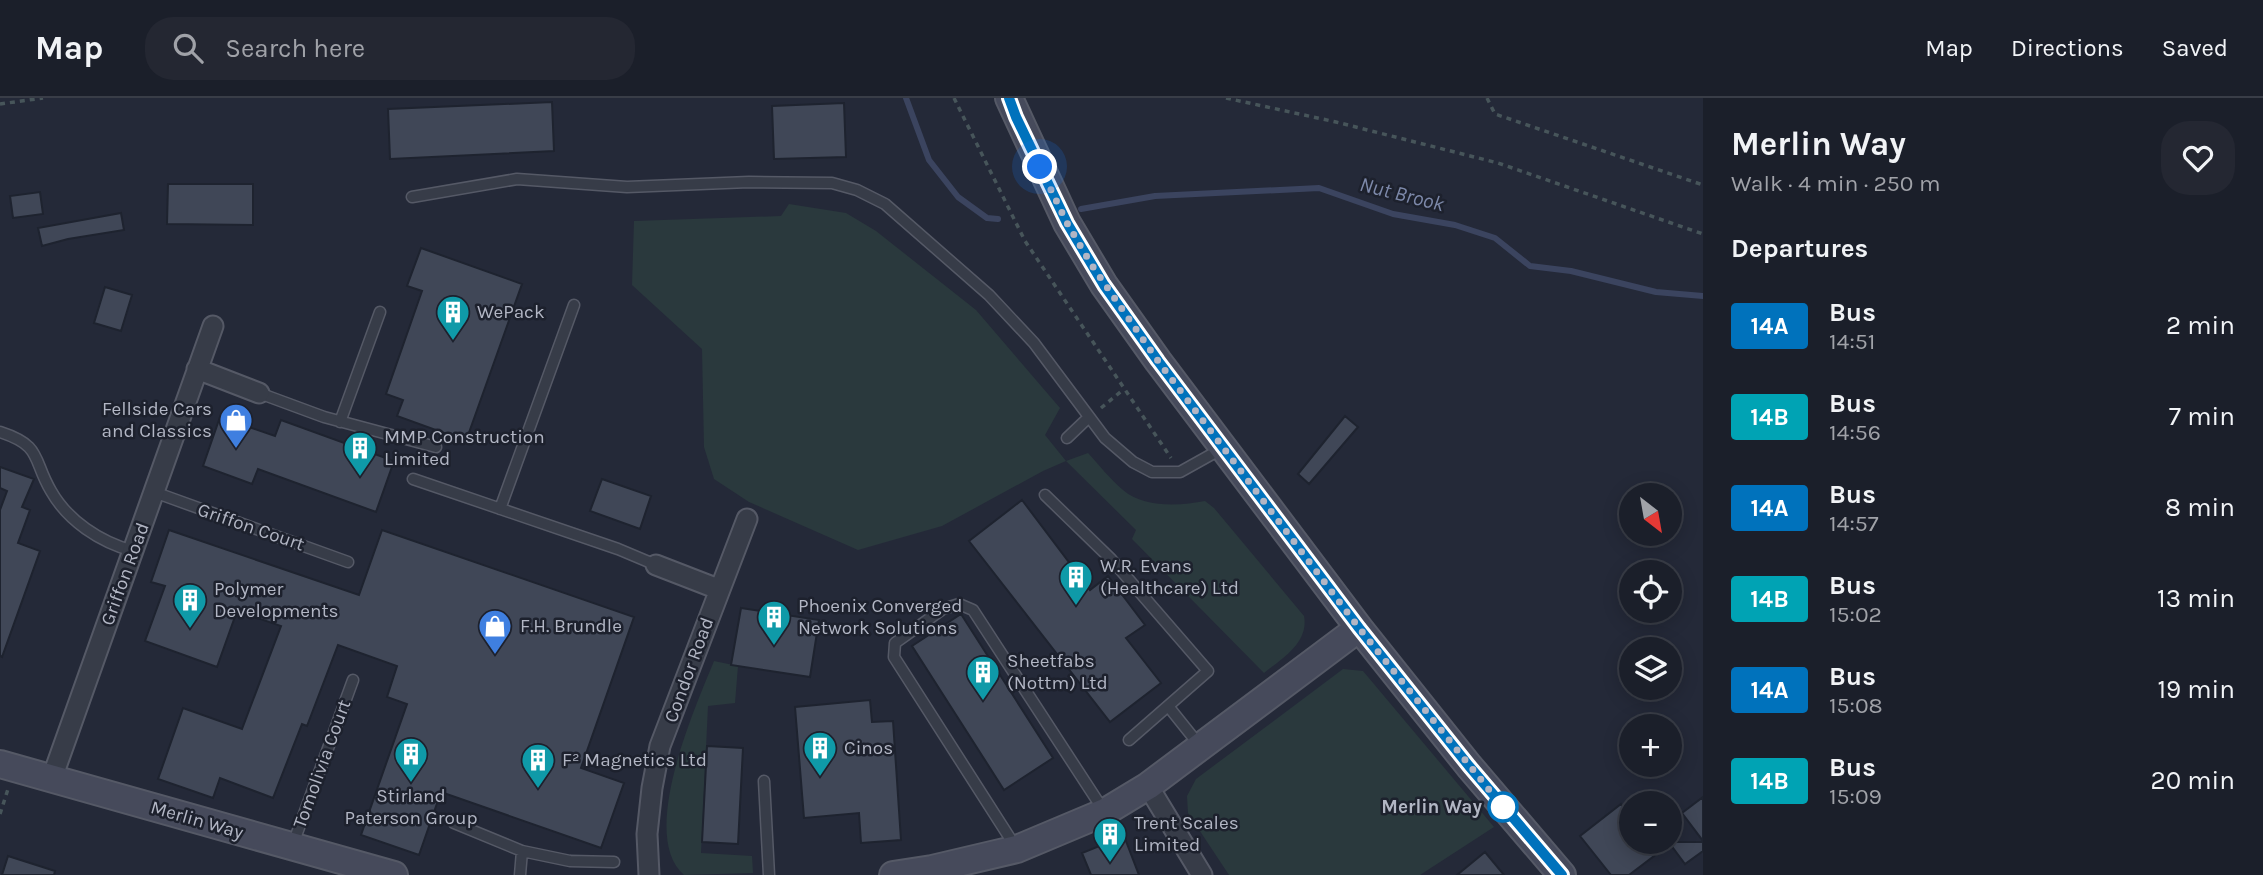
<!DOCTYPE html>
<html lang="en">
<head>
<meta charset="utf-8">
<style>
  body { margin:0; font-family:Karla,sans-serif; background:#242732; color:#f1f3f6; height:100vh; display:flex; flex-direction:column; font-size:26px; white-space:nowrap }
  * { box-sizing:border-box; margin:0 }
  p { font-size:23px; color:#a0a2a8 }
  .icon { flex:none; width:38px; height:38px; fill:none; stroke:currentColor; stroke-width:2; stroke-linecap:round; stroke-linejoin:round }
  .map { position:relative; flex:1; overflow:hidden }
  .details { display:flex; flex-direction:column; background:#1b1f2a; width:560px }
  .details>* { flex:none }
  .badge { padding:0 14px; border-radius:5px; font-size:24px; line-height:46px }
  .needle { width:46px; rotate:149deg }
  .buttons { position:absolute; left:1619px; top:385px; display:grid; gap:14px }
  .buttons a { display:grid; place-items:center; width:63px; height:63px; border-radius:50%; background:#1b1f2a; box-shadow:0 4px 18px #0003,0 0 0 2px #393d47; font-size:35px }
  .you { position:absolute; width:35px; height:35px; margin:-18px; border:5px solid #fff; border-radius:50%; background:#1a73e8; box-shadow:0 0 0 10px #1a73e833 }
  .map>.badge { position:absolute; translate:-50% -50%; box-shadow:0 0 0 4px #fff }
  h2 { padding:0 28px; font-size:26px; line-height:63px }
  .round { display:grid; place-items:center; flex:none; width:74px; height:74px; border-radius:28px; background:#242732 }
  .summary { display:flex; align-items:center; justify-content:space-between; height:119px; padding:0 28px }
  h1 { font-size:33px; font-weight:700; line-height:52px }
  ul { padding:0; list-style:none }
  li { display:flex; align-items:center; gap:21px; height:91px; padding:0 28px }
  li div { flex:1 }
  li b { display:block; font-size:26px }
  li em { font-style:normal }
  li .badge { min-width:77px; font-weight:700; text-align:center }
  header { display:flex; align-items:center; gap:42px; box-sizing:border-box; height:98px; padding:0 35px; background:#1b1f2a; border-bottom:2px solid #393d47 }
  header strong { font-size:33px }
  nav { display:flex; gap:38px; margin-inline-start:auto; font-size:24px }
  .search { width:490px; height:63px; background:#242732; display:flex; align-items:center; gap:18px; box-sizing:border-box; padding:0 24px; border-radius:28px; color:#a0a2a8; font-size:26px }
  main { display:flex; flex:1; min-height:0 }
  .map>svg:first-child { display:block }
  .green { fill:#2a393d }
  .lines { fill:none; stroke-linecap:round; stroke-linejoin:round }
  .stream { stroke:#3b445f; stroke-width:6 }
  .building { fill:#404757; stroke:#1e232f; stroke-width:2 }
  .lane-casing { stroke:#555966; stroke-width:13 }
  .street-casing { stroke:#555966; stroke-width:23 }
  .secondary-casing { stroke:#555966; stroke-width:30 }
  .path { stroke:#47555a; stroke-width:3.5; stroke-dasharray:5 5; stroke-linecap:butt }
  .lane { stroke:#373c48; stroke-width:10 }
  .street { stroke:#373c48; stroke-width:19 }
  .secondary { stroke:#464a5b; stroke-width:26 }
  .line-casing { stroke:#fff; stroke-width:16 }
  .line { stroke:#0072bc; stroke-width:10 }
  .walk { stroke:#b2b6c4; stroke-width:7; stroke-dasharray:0 12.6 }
  .stop-dot { fill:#fff; stroke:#0072bc; stroke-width:3.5 }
  .labels { text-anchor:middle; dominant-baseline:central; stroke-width:5; stroke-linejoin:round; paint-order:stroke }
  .poi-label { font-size:19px; fill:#b2b6c4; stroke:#1d212d; text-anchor:start }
  .street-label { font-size:19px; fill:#b2b6c4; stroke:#1d212d }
  .stop-label { font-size:19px; font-weight:bold; fill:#b2b6c4; stroke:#1d212d; text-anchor:end }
  .water-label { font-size:21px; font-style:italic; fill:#7d89aa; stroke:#1d212d }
</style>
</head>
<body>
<header>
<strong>Map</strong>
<div class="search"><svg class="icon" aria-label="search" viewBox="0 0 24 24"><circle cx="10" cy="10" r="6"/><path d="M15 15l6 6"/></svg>Search here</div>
<nav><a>Map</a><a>Directions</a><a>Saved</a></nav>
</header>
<main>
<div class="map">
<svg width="1703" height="777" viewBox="0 0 1703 777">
  <rect width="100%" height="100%" fill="#242938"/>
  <path class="green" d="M 789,106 L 846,115 L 876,133 L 976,212 L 1060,310 L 1045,337 L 1066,363 L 1088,355 C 1099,367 1110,381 1123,392 C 1143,410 1180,408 1205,403 L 1214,410 L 1304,518 C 1309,544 1283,560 1264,575 L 1132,441 L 1136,432 L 1066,363 L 1043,373 L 942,428 L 858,452 L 749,404 L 714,381 L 704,349 L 702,251 L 632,187 L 634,123 L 781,118 Z
    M 714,563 L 738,568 L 735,605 L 708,608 L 701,755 L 752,758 L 753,775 L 684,777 C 638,737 695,610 714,563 Z
    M 1343,571 L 1363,573 L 1494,729 L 1420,777 L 1229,777 L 1188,715 L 1187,698 L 1196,681 Z"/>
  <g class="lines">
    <path class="stream" d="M 906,0 L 929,62 L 958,99 L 987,120 L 998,121
      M 1081,111 L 1155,98 L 1319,90 L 1393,116 L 1455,127 L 1495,140 L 1530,168 L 1571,173 L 1656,194 L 1703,198"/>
  </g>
  <path class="building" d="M 552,4 L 554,53 L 390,61 L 388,11 Z
    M 844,5 L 846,59 L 774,61 L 772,8 Z
    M 168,86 L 253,86 L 253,127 L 167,126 Z
    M 40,94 L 43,116 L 13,120 L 10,98 Z
    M 121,115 L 124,132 L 68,141 L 42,148 L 38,130 Z
    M 421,150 L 522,186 L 466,343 L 397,318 L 403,302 L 386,296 L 422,193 L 407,188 Z
    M 105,189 L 132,197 L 121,233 L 94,225 Z
    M 1345,318 L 1358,329 L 1309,386 L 1298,376 Z
    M 220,319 L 275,338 L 281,322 L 394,363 L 376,414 L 258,371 L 252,386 L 203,368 Z
    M 0,369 L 34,381 L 22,409 L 30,412 L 18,445 L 40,453 L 2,559 L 0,558 L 0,412 L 7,393 L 0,390 Z
    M 602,381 L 651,398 L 640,431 L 590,413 Z
    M 1022,402 L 1090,492 L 1108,478 L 1145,527 L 1126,540 L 1161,585 L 1110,624 L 969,443 Z
    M 169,432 L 359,497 L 382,432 L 634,519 L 581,670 L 624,685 L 601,750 L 441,694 L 419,757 L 361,737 L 407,606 L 387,599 L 397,568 L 338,547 L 307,628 L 302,626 L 273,700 L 220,680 L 213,700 L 158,681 L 183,610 L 242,631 L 281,528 L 237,513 L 217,569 L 145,543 L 165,488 L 151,484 Z
    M 741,510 L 819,522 L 810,579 L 731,567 Z
    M 961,516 L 1053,660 L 1004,692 L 912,548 Z
    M 870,602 L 872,624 L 893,623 L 901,742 L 861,745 L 859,715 L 804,720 L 795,609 Z
    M 707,648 L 743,650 L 738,746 L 702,744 Z
    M 1703,699 L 1703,743 L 1682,715 Z
    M 1621,706 L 1631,719 L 1631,744 L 1703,744 L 1703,753 L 1685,766 L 1670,746 L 1629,777 L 1611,777 L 1580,738 Z
    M 1124,738 L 1139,777 L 1091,777 L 1082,755 Z
    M 1485,754 L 1504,777 L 1457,777 Z
    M 8,758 L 55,773 L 54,777 L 2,777 Z"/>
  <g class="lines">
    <defs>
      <path id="lane" d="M 412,99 L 517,81 L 627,89 L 749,84 L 832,85 L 857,92 L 885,106 L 989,197 L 1034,245 L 1105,340 L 1133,364 L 1152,374 L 1180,374 L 1223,350
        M 259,295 L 324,319 L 436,349
        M 340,324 L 380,214
        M 0,334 C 43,348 32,361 51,393 C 68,423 100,444 133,453
        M 1067,340 L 1089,319
        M 413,381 L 618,451 L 656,467
        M 154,394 L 348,464
        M 1045,397 L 1111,461 L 1208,573 L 1129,642
        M 500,411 L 574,207
        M 1168,608 L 1200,648
        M 764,683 L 769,777
        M 454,725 L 522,753 L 570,763 L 614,764
        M 293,746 L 353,582
        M 1015,748 L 894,559 L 895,545 L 943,511 L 959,506 L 973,512 L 1104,713
        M 520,777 L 522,753"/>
      <path id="street" d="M 197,271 L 259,295
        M 656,467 L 718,491
        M 52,680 L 213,228
        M 1148,688 L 1202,777
        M 649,777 L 647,736 L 652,690 L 660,648 L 747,421"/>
      <path id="secondary" d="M 1009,0 L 1067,125 L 1104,187 L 1158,263 L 1359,530 L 1469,668 L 1562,777
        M 0,666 L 394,777
        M 893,777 L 932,771 L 1017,751 L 1105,714 L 1148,688 L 1359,530"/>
    </defs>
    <use href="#lane" class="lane-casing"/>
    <use href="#street" class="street-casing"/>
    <use href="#secondary" class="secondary-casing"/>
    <path class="path" d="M 954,0 L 1025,143 L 1171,360
      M 1226,0 L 1336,24 L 1498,65 L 1703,136
      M 1487,0 L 1495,16 L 1703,87
      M 0,6 L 43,0
      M 1101,310 L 1124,291
      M 0,716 L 8,691"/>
    <use href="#lane" class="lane"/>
    <use href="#street" class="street"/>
    <use href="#secondary" class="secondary"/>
  </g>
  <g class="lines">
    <defs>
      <path id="line" d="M 1009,0 L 1016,19 L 1067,125 L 1104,187 L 1158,263 L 1359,530 L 1469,668 L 1562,777"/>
    </defs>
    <use href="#line" class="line-casing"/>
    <use href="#line" class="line"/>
    <path class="walk" d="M 1040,69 L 1067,125 L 1091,166 L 1158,263 L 1359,530 L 1503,709"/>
  </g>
  <defs>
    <symbol id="building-pin" viewBox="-11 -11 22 30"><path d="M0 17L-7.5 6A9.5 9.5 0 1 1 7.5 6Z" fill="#0f9aa8" stroke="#1d212d"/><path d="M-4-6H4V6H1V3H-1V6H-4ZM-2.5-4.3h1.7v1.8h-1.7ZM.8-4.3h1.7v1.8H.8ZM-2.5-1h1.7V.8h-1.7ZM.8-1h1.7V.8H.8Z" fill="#fff"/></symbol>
    <symbol id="shop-pin" viewBox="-11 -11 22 30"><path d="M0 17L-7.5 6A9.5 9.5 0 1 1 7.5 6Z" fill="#3f7fe0" stroke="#1d212d"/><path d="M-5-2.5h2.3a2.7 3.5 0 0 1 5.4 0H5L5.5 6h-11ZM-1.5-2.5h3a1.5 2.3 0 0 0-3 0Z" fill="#fff"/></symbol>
  </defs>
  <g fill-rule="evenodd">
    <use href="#building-pin" x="434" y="195" width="38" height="52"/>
    <use href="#shop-pin" x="217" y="303" width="38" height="52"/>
    <use href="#building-pin" x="341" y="331" width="38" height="52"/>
    <use href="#building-pin" x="1057" y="460" width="38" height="52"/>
    <use href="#building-pin" x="171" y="483" width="38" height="52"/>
    <use href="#building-pin" x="755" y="500" width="38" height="52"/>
    <use href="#shop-pin" x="476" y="509" width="38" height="52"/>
    <use href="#building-pin" x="964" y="555" width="38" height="52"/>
    <use href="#building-pin" x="801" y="631" width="38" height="52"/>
    <use href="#building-pin" x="392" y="637" width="38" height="52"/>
    <use href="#building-pin" x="519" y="643" width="38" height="52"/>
    <use href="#building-pin" x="1091" y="717" width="38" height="52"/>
  </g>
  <circle class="stop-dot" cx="1503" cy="709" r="14"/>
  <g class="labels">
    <g class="poi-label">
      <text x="477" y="214">WePack</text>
      <text x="212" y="311" text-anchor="end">Fellside Cars<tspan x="212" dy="22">and Classics</tspan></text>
      <text x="384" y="339">MMP Construction<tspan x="384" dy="22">Limited</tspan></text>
      <text x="1100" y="468">W.R. Evans<tspan x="1100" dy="22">(Healthcare) Ltd</tspan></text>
      <text x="214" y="491">Polymer<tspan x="214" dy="22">Developments</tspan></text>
      <text x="798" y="508">Phoenix Converged<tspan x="798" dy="22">Network Solutions</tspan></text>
      <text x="520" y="528">F.H. Brundle</text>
      <text x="1007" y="563">Sheetfabs<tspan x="1007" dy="22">(Nottm) Ltd</tspan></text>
      <text x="844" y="650">Cinos</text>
      <text x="562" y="662">F² Magnetics Ltd</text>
      <text x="411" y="698" text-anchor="middle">Stirland<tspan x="411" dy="22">Paterson Group</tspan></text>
      <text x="1134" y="725">Trent Scales<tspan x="1134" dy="22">Limited</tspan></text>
    </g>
    <g class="street-label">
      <text transform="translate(251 429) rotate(19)">Griffon Court</text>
      <text transform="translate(125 476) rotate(-70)">Griffon Road</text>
      <text transform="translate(689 572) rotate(-70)">Condor Road</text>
      <text transform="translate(322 666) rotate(-70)">Tomolivia Court</text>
      <text transform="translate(197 722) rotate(16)">Merlin Way</text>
    </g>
    <g class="stop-label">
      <text x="1482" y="709">Merlin Way</text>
    </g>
    <g class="water-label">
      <text transform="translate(1402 96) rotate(14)">Nut Brook</text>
    </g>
  </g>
</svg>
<div class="buttons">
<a><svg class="needle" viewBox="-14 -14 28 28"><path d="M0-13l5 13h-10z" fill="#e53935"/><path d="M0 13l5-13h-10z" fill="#a0a2a8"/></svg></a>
<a><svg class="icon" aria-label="locate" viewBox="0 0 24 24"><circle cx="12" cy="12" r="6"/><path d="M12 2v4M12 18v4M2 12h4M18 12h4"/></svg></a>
<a><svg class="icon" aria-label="layers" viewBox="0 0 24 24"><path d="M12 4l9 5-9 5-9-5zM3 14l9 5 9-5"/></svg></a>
<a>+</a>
<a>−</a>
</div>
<div class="you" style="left:1040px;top:69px"></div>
</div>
<section class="details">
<div class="summary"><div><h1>Merlin Way</h1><p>Walk · 4 min · 250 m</p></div><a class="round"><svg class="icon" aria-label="heart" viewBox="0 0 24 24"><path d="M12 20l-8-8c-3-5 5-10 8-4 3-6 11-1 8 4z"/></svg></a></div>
<h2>Departures</h2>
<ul>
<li><span class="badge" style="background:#0072bc;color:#fff">14A</span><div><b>Bus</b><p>14:51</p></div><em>2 min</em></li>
<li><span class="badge" style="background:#00a3b4;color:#fff">14B</span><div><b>Bus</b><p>14:56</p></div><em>7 min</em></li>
<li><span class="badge" style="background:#0072bc;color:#fff">14A</span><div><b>Bus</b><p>14:57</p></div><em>8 min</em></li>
<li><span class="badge" style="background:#00a3b4;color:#fff">14B</span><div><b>Bus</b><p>15:02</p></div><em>13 min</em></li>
<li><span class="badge" style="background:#0072bc;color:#fff">14A</span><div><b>Bus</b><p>15:08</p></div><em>19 min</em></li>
<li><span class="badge" style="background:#00a3b4;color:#fff">14B</span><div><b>Bus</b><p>15:09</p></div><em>20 min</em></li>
</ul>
</section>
</main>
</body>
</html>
